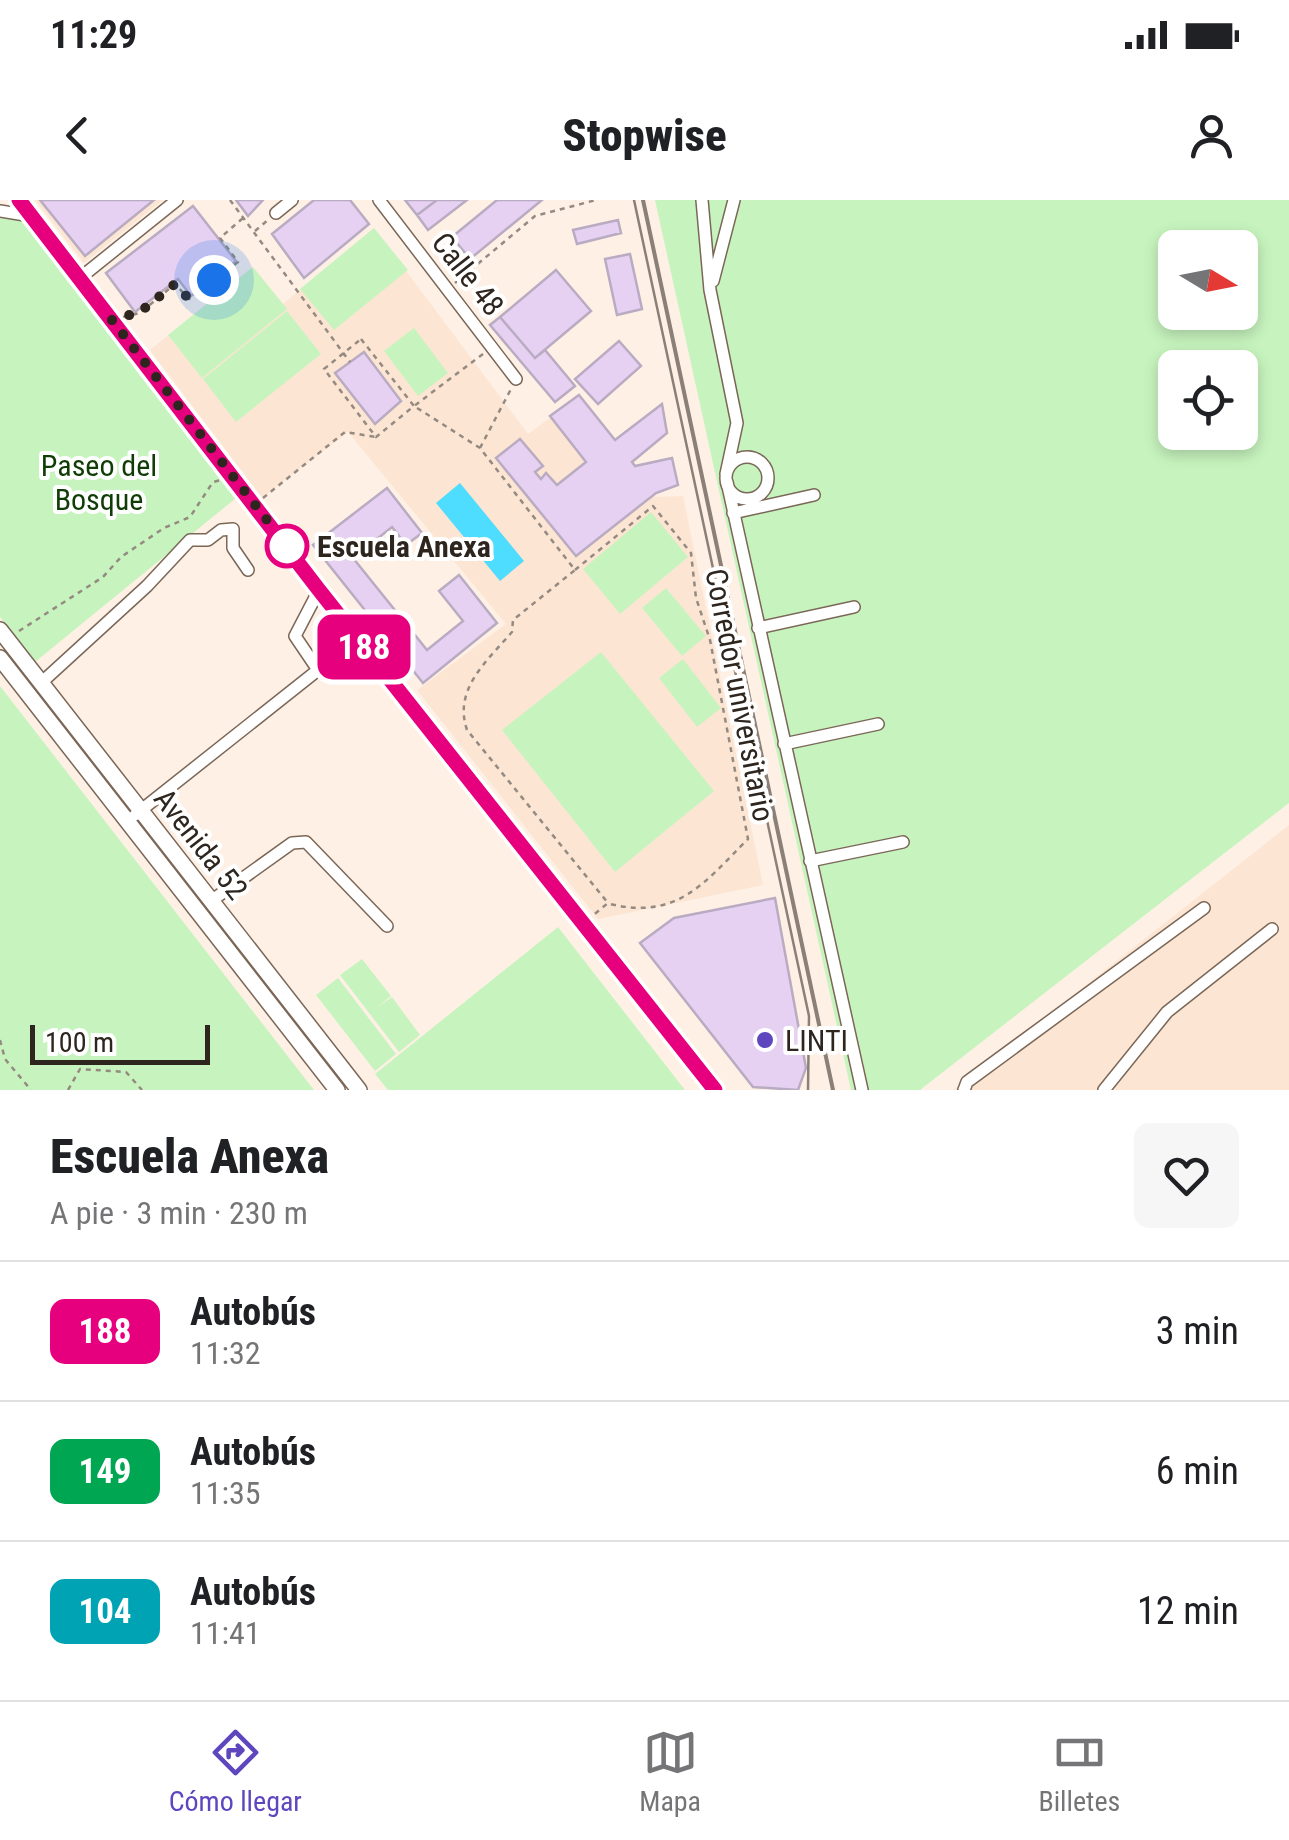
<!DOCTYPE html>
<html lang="es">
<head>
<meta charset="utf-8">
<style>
  body { margin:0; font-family:"Roboto Condensed",sans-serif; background:#f6f6f6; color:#202124; height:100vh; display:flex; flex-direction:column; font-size:38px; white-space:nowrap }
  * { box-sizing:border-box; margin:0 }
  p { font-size:32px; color:#757577 }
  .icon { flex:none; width:55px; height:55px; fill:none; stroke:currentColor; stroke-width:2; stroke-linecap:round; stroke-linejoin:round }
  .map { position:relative; height:890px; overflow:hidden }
  .sheet { display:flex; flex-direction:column; background:#fff; flex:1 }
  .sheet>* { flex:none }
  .badge { padding:0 20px; border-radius:15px; font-size:35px; line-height:65px }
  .needle { width:65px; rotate:100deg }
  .controls { position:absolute; left:1158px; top:30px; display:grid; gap:20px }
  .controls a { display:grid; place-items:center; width:100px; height:100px; border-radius:15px; background:#fff; box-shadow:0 5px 15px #0003; font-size:50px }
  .scale { position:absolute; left:30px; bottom:25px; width:180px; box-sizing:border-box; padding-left:10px; border:5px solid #2d251e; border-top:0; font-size:28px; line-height:35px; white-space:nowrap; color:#2d251e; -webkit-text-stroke:8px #fff; paint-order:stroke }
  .you { position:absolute; width:50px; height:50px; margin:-25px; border:8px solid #fff; border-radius:50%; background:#1a73e8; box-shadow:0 0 0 15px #1a73e833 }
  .map>.badge { position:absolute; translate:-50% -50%; box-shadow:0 0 0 5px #fff }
  .round { display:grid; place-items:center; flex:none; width:105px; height:105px; border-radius:15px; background:#f6f6f6 }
  .overview { display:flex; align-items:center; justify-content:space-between; height:170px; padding:0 50px }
  h1 { font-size:48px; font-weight:800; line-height:75px }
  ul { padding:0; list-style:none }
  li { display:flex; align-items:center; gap:30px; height:140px; padding:0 50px; border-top:2px solid #e0e0e0 }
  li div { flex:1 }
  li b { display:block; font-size:38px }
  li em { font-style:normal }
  li .badge { min-width:110px; font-weight:700; text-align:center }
  .status { display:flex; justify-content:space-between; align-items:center; height:70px; padding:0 50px; background:#fff; direction:ltr }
  .status svg { height:28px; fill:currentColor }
  header { display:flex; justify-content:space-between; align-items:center; height:130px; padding:0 50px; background:#fff; font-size:45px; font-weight:800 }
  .menu { display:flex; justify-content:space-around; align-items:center; height:140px; border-top:2px solid #e0e0e0; background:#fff; font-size:28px; color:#757577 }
  .menu a { display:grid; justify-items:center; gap:5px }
  .menu .current { color:#5e46be }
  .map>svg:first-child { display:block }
  .built { fill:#fce5d2 }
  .green { fill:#c7f4be; fill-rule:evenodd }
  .water { fill:#4edcff }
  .building { fill:#e6d1f3; stroke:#b9abc1; stroke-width:2.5 }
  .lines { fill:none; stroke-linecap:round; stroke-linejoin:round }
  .minor-casing { stroke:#7b6757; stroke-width:14 }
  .major-casing { stroke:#7b6757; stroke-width:18 }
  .path { stroke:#958a81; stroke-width:2.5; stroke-dasharray:5 5; stroke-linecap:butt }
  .minor { stroke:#fff; stroke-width:11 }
  .major { stroke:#fff; stroke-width:15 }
  .tram { stroke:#8b8078; stroke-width:2.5 }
  .rail { stroke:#8b8078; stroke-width:4 }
  .line-casing { stroke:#fff; stroke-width:22 }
  .line { stroke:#e6007e; stroke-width:15 }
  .walk { stroke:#2d251e; stroke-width:10; stroke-dasharray:0 18 }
  .stop-dot { fill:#fff; stroke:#e6007e; stroke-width:5 }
  .poi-dot { fill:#5e46be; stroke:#fff; stroke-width:4 }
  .labels { text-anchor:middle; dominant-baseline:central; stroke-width:8; stroke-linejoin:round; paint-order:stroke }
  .street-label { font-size:30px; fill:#2d251e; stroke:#fff }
  .park-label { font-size:30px; fill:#103c05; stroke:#fff }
  .stop-label { font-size:30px; font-weight:bold; fill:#2d251e; stroke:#fff; text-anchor:start }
  .poi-label { font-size:30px; fill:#2d251e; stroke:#fff; text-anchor:start }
</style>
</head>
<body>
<div class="status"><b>11:29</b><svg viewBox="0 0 49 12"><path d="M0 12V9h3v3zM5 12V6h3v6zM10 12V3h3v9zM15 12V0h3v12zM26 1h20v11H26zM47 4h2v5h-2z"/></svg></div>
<header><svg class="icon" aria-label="back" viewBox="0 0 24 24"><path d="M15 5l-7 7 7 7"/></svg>Stopwise<svg class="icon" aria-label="person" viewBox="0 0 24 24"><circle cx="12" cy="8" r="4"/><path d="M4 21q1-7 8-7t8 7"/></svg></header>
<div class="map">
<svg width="1289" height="890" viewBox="0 0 1289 890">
  <rect width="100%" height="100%" fill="#fef0e5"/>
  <path class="built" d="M 35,0 L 163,0 L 84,63 Z
    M 374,28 L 528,234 L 550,218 L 590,265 L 618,246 L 655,297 L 683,296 L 763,685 L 598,719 L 417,490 L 506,424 L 348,232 L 262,298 L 150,150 L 253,67 L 283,104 Z
    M 1289,625 L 1289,890 L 953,890 Z"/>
  <path class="green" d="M 655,0 L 1289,0 L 1289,603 L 920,890 L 851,890 ZM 1175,48 L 1240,48 L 1240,112 L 1175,112 ZM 1175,168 L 1240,168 L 1240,232 L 1175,232 Z
    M 0,16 L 29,21 L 236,298 L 35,462 L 0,417 Z
    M 374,28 L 408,70 L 334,130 L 300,89 Z
    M 253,67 L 287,109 L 202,178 L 168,135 Z
    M 287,111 L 321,154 L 236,222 L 203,179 Z
    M 414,128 L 448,173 L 418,196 L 384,151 Z
    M 651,312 L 688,357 L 620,414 L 583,369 Z
    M 666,388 L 706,436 L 682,456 L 642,408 Z
    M 601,452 L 714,591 L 615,672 L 502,530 Z
    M 683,459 L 721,508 L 697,527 L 659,478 Z
    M 0,486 L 314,890 L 0,890 Z
    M 558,727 L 685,890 L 388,890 L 375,874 Z
    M 362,759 L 391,796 L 378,807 L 392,797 L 420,835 L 399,852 L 340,775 Z
    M 338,778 L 396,854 L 375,871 L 316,795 Z"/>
  <path class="water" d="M 460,283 L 524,361 L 500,381 L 436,303 Z"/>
  <path class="building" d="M 40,0 L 154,0 L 85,56 Z
    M 236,0 L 263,0 L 248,16 Z
    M 314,0 L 350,0 L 369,24 L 304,78 L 272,34 Z
    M 405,0 L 437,0 L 417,15 Z
    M 437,0 L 467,0 L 428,30 L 417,15 Z
    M 497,0 L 542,0 L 470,59 L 452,37 Z
    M 193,6 L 236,61 L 191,96 L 178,79 L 135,112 L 106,73 Z
    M 618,20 L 621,33 L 577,44 L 573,30 Z
    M 630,54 L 642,109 L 617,115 L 605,59 Z
    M 556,70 L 591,111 L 535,158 L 500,117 Z
    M 500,117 L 535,158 L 545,150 L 575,186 L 555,202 L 490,125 Z
    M 619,141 L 641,166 L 598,204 L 575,179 Z
    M 364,152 L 401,201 L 375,224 L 335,173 Z
    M 579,195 L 615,240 L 662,204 L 667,233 L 632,262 L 635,266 L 672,258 L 678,285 L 656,293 L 576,356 L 496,258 L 520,239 L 543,266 L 535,272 L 541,279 L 546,273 L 557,285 L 586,262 L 550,216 Z
    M 387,288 L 422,333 L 406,345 L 392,327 L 353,358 L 427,450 L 463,421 L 439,391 L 459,375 L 497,423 L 423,483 L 313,345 Z
    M 775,698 L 806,868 L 798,890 L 753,887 L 640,743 L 674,718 Z"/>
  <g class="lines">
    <defs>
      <path id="minor" d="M 19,0 L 319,390 L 715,890
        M 379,0 L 516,179
        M 702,0 L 710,90 L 737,223 L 726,274
        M 0,11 L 31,16
        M 276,13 L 292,0
        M 80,78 L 177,0
        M 713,81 L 734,0
        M726 278a21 21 0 1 1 42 0a21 21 0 1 1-42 0Z
        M 727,282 L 862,890
        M 733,313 L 814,295
        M 758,428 L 854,407
        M 41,483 L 147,386 L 190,340 L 208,340 L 221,330 L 233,329 L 233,348 L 248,370
        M 784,544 L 878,524
        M 135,615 L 318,470 L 295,436 L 319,390
        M 810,661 L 903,642
        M 211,701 L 292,643 L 306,642 L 387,726
        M 964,890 L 967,882 L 1204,708
        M 1104,890 L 1167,812 L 1272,729"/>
      <path id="major" d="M 0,430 L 359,890
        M 0,458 L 337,890"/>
    </defs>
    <use href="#minor" class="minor-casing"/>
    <use href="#major" class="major-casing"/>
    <path class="path" d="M 230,0 L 350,162
      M 255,31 L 268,20
      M 455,83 L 535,16 L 596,0
      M 123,117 L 140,113 L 175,84 L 189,99 L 238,62 L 220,38 L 243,18
      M 361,139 L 414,206 L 376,237 L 324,169 Z
      M 483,154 L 414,206 L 480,248 L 575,370 L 513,420 L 512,432 C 487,461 453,489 467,530 L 608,703 L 591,717
      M 480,248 L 511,189
      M 263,298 L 345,232 L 376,237
      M 575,370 L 653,306 L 691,353 L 696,398 L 710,440 L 748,639 C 704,683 678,720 610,704
      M 19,431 L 103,377 L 121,357 L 164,328 L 190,317 L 213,282 L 221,280
      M 0,840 L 5,859 L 31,890
      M 68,890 L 80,869 L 126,872 L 142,890"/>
    <use href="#minor" class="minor"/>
    <use href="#major" class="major"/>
    <path class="tram" d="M 634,0 L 809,816 L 808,890"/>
    <path class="rail" d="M 643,0 L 833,890"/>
  </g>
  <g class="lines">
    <defs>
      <path id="line" d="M 19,0 L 319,390 L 715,890"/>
    </defs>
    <use href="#line" class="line-casing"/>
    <use href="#line" class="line"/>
    <path class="walk" d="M 214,80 L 189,99 L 175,84 L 140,112 L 112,120 L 287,346"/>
  </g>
  <circle class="stop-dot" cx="287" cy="346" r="20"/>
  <circle class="poi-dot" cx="765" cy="840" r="10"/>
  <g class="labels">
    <g class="street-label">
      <text transform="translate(468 74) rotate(52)">Calle 48</text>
      <text transform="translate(740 495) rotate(79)">Corredor universitario</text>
      <text transform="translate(201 644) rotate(52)">Avenida 52</text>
    </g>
    <g class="park-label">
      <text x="99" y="265">Paseo del<tspan x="99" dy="34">Bosque</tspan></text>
    </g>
    <g class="stop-label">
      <text x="317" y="346">Escuela Anexa</text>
    </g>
    <g class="poi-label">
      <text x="785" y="840">LINTI</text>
    </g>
  </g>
</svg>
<div class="controls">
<a><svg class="needle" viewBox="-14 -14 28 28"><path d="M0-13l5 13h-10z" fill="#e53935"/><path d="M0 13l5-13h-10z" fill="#757577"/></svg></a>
<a><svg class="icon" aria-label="locate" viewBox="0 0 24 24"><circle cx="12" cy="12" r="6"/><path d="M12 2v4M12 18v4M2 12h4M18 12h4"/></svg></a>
</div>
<div class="scale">100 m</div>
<div class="you" style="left:214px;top:80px"></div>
<b class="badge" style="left:364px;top:447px;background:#e6007e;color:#fff">188</b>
</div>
<section class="sheet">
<div class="overview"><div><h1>Escuela Anexa</h1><p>A pie · 3 min · 230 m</p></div><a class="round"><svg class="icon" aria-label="heart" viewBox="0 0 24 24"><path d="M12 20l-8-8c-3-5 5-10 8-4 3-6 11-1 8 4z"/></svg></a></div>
<ul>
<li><span class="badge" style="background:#e6007e;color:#fff">188</span><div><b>Autobús</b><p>11:32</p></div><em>3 min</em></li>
<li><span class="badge" style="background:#00a651;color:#fff">149</span><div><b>Autobús</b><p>11:35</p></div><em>6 min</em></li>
<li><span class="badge" style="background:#00a3b4;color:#fff">104</span><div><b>Autobús</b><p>11:41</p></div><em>12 min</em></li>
</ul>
</section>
<nav class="menu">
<a class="current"><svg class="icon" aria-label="directions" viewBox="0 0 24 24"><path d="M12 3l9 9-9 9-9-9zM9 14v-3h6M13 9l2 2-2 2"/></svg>Cómo llegar</a>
<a><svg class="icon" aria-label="map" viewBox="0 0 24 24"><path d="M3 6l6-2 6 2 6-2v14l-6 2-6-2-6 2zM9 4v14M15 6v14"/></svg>Mapa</a>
<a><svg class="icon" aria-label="tickets" viewBox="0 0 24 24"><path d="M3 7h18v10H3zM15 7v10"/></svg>Billetes</a>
</nav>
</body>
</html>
